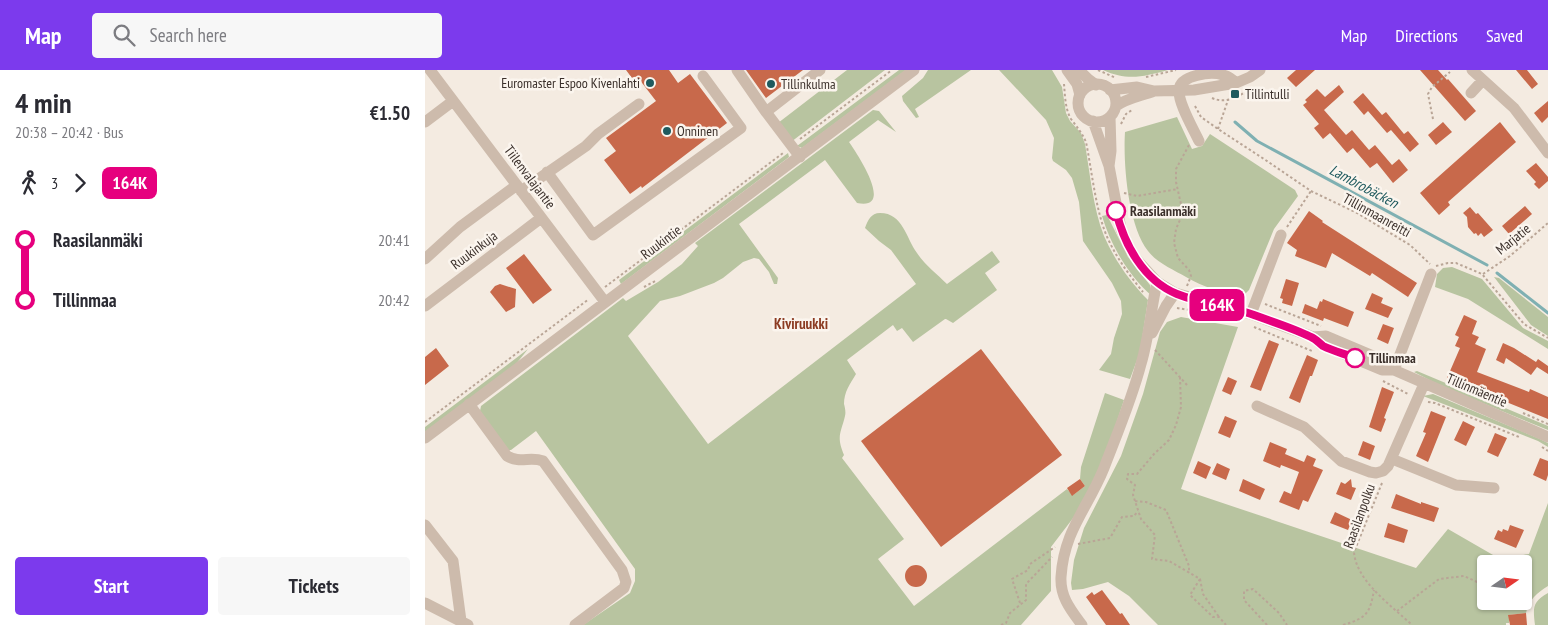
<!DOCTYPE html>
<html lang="en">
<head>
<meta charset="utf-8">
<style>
  body { margin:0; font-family:"PT Sans Narrow",sans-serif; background:#f7f7f7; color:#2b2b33; height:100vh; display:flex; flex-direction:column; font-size:19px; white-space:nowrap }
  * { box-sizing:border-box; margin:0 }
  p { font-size:16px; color:#7c7c81 }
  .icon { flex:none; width:28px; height:28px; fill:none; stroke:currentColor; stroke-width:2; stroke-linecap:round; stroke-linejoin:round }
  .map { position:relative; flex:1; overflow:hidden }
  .sheet { display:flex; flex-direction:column; background:#fff; width:425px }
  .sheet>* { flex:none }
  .badge { padding:0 10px; border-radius:8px; font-size:18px; line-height:32px }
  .needle { width:32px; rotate:76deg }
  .controls { position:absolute; left:1052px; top:485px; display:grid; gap:10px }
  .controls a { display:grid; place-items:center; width:55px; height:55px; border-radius:5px; background:#fff; box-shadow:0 1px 4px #0004; font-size:25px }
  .map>.badge { position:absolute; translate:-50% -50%; box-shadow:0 0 0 2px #fff }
  .legs { display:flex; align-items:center; gap:8px; height:55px; padding:0 15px; font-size:16px }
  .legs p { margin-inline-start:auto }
  .head { display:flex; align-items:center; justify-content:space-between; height:85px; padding:0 15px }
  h1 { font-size:28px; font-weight:800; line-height:38px }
  .button { display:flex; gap:10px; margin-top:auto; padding:10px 15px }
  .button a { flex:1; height:58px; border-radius:5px; background:#7c3aed; color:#fff; font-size:20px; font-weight:800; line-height:58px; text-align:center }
  .button a+a { background:#f7f7f7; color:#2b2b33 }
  ul { padding:0 15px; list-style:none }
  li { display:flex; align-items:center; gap:18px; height:60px; font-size:19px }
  li i { display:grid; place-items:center; width:8px; height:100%; margin:0 6px; background:currentColor }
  li i::after { content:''; width:12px; height:12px; margin:-6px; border:4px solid; border-radius:50%; background:#fff }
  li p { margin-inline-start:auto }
  li:first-child i { background:linear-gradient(#0000 50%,currentColor 0) }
  li:last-child i { background:linear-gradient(currentColor 50%,#0000 0) }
  header { display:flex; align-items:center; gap:30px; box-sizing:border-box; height:70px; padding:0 25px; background:#7c3aed; color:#fff }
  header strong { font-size:24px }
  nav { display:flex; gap:28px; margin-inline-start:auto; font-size:18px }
  .search { width:350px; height:45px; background:#f7f7f7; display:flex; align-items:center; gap:12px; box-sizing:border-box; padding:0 18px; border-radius:5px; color:#7c7c81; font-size:19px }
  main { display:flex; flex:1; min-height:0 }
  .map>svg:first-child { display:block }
  .green { fill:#b8c4a0; fill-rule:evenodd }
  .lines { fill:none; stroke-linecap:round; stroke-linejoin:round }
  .stream { stroke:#7fb0b2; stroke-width:3 }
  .building { fill:#c8694b }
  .path { stroke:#b9a596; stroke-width:2; stroke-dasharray:2.5 2.5; stroke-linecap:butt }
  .minor { stroke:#cdbbac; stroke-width:11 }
  .line-1-casing { stroke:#fff; stroke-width:11 }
  .line-1 { stroke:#e6007e; stroke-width:8 }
  .poi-dot { fill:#1f5a5e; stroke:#fbf5ee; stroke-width:2 }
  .stop-1-dot { fill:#fff; stroke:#e6007e; stroke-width:2.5 }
  .labels { text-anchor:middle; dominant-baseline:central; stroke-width:5; stroke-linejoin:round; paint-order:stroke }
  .poi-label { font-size:14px; fill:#3b302b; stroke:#fbf5ee; text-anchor:start }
  .street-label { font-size:14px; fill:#3b302b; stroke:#fbf5ee }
  .stop-label { font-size:14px; font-weight:bold; fill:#3b302b; stroke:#fbf5ee; text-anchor:start }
  .water-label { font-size:15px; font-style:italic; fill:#1f5a5e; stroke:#fbf5ee }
  .neighbourhood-label { font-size:15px; font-weight:bold; fill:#8c3b22; stroke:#fbf5ee }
</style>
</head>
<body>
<header>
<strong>Map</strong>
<div class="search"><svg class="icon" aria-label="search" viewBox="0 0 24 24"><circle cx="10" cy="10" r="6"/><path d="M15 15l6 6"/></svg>Search here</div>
<nav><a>Map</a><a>Directions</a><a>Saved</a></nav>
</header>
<main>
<section class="sheet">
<div class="head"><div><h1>4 min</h1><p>20:38 – 20:42 · Bus</p></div><b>€1.50</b></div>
<div class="legs"><svg class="icon" aria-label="walk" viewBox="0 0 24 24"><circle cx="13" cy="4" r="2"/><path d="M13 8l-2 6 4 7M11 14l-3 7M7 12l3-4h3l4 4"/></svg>3<svg class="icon" aria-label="forward" viewBox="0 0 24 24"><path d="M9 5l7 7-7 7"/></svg><b class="badge" style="background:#e6007e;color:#fff">164K</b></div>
<ul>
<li><i style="color:#e6007e"></i><b>Raasilanmäki</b><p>20:41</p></li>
<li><i style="color:#e6007e"></i><b>Tillinmaa</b><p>20:42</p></li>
</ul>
<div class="button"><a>Start</a><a>Tickets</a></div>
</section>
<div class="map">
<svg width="1123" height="555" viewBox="0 0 1123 555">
  <rect width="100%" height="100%" fill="#f4ebe1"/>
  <path class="green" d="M 422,0 L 460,0 L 366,72 L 353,53 Z
    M 474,0 L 481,0 L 377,78 L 372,76 Z
    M 503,0 L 546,0 L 490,39 L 494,47 L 491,48 L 478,31 L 477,26 L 498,8 Z
    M 574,0 L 627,0 L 637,17 L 641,43 L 645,51 L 656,63 L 660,74 C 665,103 668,138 679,166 C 689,189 705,212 723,230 L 715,282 L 705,309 L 674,300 L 686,284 L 689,268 L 697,244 L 696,231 L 687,213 L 658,171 L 654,132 L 647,108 L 641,100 L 628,91 L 627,88 L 629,68 L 621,50 Z
    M 678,0 L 743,0 C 718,7 702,11 678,0 Z
    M 448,40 L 454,41 L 471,62 L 453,50 L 424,72 C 431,82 471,141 432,133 L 400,90 L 314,154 L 353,208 L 352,214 L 349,214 L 344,202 L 334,189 L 329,188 L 318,192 L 298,208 L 289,213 L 255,226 L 235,231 L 203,266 L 283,374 L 491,214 L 466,180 L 454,171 L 440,158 C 443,150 446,143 455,143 C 478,143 481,168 492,183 C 500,195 512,204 522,214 L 567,181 L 575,192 L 560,203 L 572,220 L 528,253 L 521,249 L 520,249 L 488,272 L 477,258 L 472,261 L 468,255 L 422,290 L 431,304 C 425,314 419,322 419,334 C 420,338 421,342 420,346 C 416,363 411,366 419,385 L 417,388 L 479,469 L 453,489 L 489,536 L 642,419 L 648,425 L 660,416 L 655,409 L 656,397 L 680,323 L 699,330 L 681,384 L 655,439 L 626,477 L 626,521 L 596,555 L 158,555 L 205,523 L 210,511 L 210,499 L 111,361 L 86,380 L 81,380 L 55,341 L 56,336 L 198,228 L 201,231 L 233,212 L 257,194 L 273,176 L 270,173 Z
    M 752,47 L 767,79 L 777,76 L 785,64 L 870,120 L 873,126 L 849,159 L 824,220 L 820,224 C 799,225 779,217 761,207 C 749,200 732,193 723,181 C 703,155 698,94 700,62 Z
    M 363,83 L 364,87 L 196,214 L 194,210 Z
    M 682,145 L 703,187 L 725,215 L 727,226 C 703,205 686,176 677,146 Z
    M 1027,197 L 1057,209 L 1098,258 L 1123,271 L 1123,279 L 1043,229 L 1010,217 L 1012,204 L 1018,198 Z
    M 1069,207 L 1074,208 L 1123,247 L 1123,266 L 1106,255 Z
    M 756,247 L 813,257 L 756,419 L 991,498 L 1023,459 L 1075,489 L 1104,484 L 1123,433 L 1123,516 C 1112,523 1104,529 1101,543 L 1084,545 L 1084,553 L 1081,553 L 1081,555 L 733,555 L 704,526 L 683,512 L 658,519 L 647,520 L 646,513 L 649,490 L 659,458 L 696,386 L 718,324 L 735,262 L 742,252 ZM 1061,494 L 1099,494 L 1099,531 L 1061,531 Z
    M 103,279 L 91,294 L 0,363 L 0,357 Z
    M 992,301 L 1123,356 L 1123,360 L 1016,316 L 989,302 Z
    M 1008,324 L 1115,369 L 1123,373 L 1123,377 L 1113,371 L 998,326 Z
    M 1123,523 L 1123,555 L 1110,555 C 1108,538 1107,532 1123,523 Z"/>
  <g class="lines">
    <path class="stream" d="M 810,52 L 832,71 L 1062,195
      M 1072,203 L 1123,243"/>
  </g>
  <path class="building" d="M 201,0 L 244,0 L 253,13 L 265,4 L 302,53 L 217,118 L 216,116 L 205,124 L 179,90 L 191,81 L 181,68 L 231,31 L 214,9 L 210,12 Z
    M 321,0 L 378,0 L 341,28 Z
    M 871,0 L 890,0 L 871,17 L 862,8 Z
    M 995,0 L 1013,0 L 1022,10 L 1023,9 L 1051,41 L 1040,51 Z
    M 1091,0 L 1102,0 L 1113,14 L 1107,19 Z
    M 914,15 L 919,22 L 899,40 L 921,65 L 927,60 L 944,80 L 950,75 L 967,95 L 974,89 L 983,100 L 968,113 L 952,93 L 945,98 L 928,78 L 922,83 L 905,63 L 898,69 L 889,58 L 894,54 L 878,35 L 882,32 L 880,30 L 892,19 L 900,27 Z
    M 938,23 L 957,45 L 961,42 L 979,64 L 983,61 L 994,74 L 985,82 L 966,60 L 962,63 L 943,41 L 939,45 L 928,32 Z
    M 1123,31 L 1123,47 L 1117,53 L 1109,43 Z
    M 1018,52 L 1027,62 L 1011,75 L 1003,65 Z
    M 1075,52 L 1091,72 L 1023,132 L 1025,135 L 1014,145 L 995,123 Z
    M 1111,93 L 1123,107 L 1123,111 L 1114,119 L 1109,114 L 1111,112 L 1101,101 Z
    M 1100,136 L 1107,144 L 1084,164 L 1077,156 Z
    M 1045,137 L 1051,144 L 1053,143 L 1068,160 L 1059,167 L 1056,163 L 1053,166 L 1051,163 L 1049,164 L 1043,157 L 1042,147 L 1038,143 Z
    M 884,141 L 898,151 L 897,152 L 992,213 L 983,227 L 947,203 L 945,206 L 907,183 L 901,198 L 870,186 L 872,180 L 862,173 Z
    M 99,184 L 127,220 L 108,234 L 81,198 Z
    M 861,209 L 874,213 L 867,236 L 857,233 L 858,229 L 855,228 Z
    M 75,214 L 91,219 L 90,237 L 81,242 L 65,222 L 70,216 Z
    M 947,223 L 958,228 L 956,233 L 968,238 L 963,248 L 940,239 Z
    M 898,229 L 929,242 L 923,257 L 899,248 L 898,251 L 877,243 L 880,234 L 892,239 L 895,231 L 897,232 Z
    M 1039,245 L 1052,251 L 1047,264 L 1054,267 L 1050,274 L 1061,279 L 1052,302 L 1104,322 L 1105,319 L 1123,327 L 1123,349 L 1022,308 L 1035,278 L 1030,276 L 1034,267 L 1030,265 Z
    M 958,254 L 969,258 L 963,274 L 952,269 Z
    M 844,270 L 854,274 L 836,321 L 825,317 Z
    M 1078,273 L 1089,278 L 1111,292 L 1113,289 L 1123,296 L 1123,304 L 1112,297 L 1106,305 L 1081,288 L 1079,294 L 1071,290 Z
    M 11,278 L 24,296 L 0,315 L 0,287 Z
    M 556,279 L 637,385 L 516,477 L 436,371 Z
    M 882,285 L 893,290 L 887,306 L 885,306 L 875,333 L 864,328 Z
    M 803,307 L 812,311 L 806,325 L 797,321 Z
    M 957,317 L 969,322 L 959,348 L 961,349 L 956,362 L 944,357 Z
    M 1006,341 L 1021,347 L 1003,392 L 991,386 L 1001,363 L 998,362 Z
    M 800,346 L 812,351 L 805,368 L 793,363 Z
    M 1038,351 L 1050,357 L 1041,376 L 1029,370 Z
    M 1070,363 L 1082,368 L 1073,387 L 1062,382 Z
    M 938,371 L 950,376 L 945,390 L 933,385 Z
    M 845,372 L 862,379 L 860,384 L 879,392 L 882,385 L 891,389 L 888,396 L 898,400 L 883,432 L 878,430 L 874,440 L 854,432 L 859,421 L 866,424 L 874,402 L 856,395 L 855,398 L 838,391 Z
    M 1115,388 L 1123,391 L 1123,405 L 1121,411 L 1108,405 Z
    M 773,391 L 786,397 L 781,409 L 768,403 Z
    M 792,393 L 805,399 L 801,410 L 787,404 Z
    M 655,409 L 660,416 L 647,426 L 642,418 Z
    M 818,409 L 840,419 L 835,430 L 814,421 Z
    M 926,409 L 927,417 L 931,418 L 926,430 L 911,424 L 916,412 L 920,414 Z
    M 971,424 L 996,434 L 996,432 L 1014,438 L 1009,452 L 966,438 Z
    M 910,442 L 927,450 L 923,460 L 905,453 Z
    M 963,453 L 983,460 L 979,473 L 959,467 Z
    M 1085,455 L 1099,460 L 1091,478 L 1069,469 L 1073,460 L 1077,462 L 1078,459 L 1083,461 Z
    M480 506a11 11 0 1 1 22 0a11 11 0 1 1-22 0Z
    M 677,520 L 695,544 L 697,543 L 705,555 L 681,555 L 661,527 L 667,522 L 669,525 Z
    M 1101,543 L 1102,555 L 1085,555 L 1083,545 Z"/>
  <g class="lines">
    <path class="path" d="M 673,0 L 691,8
      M 721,7 L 751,0
      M 639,14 C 640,25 640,39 646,49 C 652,57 657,63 661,72 C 667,101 671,145 684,171 C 693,190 705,206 718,222
      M 787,28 C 798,33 810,29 820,22
      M 770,36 L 776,47 L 793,59 L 839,89 L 886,121 L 932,143 L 985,175 L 1005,194
      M 1008,49 L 1003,24 L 1007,17 L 1025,2
      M 696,54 L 701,44 L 707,40
      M 793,59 L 803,30
      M 375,69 L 467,0
      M 699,123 L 712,126 L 753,119
      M 862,157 L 886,121
      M 1011,196 L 1023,193 L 1031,193 L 1057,204 L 1099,254 L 1123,268
      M 1058,204 L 1085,186 L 1123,153
      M 762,216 L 766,206 L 764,200 L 753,188 L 749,173 L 751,159 L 758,143 L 751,112 L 751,99 L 764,75
      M 180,217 L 358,83
      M 219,217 L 232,210
      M 840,234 L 896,256
      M 752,238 L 777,242
      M 829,257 L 887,281
      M 730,280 L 762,315
      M 755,307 L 756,337 L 751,355 L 744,370 L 729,384 L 712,404 L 703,404 L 702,409 L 710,415 L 708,425 L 716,449 L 730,465 L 727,489 L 744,491 L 775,509 L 778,524 L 794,547
      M 958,311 L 983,324
      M 1003,332 L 1010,333 L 1094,367
      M 1098,343 L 1123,354
      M 0,352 L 164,229
      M 1117,377 L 1123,381
      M 957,413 L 929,482 C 931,511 967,536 987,555
      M 710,431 L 721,432 L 741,440 L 764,496 L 764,503
      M 653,474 L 685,468 L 697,447 L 709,446 L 713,441
      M 775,509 L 765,525 L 788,547 L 794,547 L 801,555
      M 1095,531 L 1098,533 L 1108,531
      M 595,533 L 587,509 L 603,500 L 605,494 L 630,477
      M 972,541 L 1014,509 L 1039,506 L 1061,516
      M 576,555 L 581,553 L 585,543 L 601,530 L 601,514 L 627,487
      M 842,555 L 819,530 L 819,521 L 828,519 L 854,543 L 862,555
      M 918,555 C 942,548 945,543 949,520"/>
    <path class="minor" d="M 5,0 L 180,232
      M 312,0 L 341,42 L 395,0
      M 642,0 L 652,14 L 655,25
      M 654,0 L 663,9 L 671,15
      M 1047,0 L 1089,38 L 1123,83
      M653 33a19 19 0 1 1 38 0a19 19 0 1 1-38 0Z
      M 685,20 L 712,17 L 729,21 L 769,20 L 811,13 L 825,7 L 835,0
      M 1046,23 L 1058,10
      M 691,36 C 702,28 716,26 729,21
      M 341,42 L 375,87
      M 668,51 L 684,96 L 696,159 L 703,176 L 711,189 L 732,212 L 750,223 L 826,244 L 888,267 L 897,275 L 957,300 L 969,300 L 1123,367
      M 0,52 L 28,31
      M 774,71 C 768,58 753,33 754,20 C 755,5 786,1 798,5 C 803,6 807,9 811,13
      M 684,96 L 686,81 L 685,47
      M 122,102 L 168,165 L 316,58 L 278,6
      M 96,121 L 161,76 L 173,64 L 214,34
      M 0,189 L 35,157 L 92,115
      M 0,236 L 116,148
      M 826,244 L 856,165
      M 727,263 L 741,236 L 750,223
      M 888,267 L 901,266 L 960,291 L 969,300
      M 969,300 L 1006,204
      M 44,334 L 82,386 C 95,394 105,386 118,391 L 197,500 L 201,512 L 199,518 L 150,555
      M 832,336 L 879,357 L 916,391 L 945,402 L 951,403 L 958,401 L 963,396 L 999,314
      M 0,368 L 489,0
      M 967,389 L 1031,415 L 1069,418
      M 0,455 L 28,491 L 36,551
      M 0,533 L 43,555
      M 657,555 C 646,540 635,527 636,507 C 639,460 663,438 679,398 C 692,364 707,329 716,294 C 724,267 726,239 732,212"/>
  </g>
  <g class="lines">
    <defs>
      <path id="line-1" d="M 691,141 C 699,174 718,210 752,224 C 777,234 804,236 829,245 C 848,252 868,258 886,267 C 891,269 894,273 898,276 C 908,281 920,284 930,288"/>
    </defs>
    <use href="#line-1" class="line-1-casing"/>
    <use href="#line-1" class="line-1"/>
  </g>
  <g class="poi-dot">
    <circle cx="225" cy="13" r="5"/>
    <circle cx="346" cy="14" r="5"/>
    <rect x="805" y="19" width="10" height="10" rx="2.5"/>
    <circle cx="242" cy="61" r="5"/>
  </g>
  <g class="stop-1-dot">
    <circle cx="691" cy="141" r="9"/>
    <circle cx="930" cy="288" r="9"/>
  </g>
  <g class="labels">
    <g class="poi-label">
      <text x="215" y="13" text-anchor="end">Euromaster Espoo Kivenlahti</text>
      <text x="356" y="14">Tillinkulma</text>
      <text x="820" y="24">Tillintulli</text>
      <text x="252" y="61">Onninen</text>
    </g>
    <g class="street-label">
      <text transform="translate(105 107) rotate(53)">Tiilenvalajantie</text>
      <text transform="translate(952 145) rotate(29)">Tillinmaanreitti</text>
      <text transform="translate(1088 169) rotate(-39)">Marjatie</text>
      <text transform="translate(236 172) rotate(-37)">Ruukintie</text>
      <text transform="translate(49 180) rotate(-37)">Ruukinkuja</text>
      <text transform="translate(1052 320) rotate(23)">Tillinmäentie</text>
      <text transform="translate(934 446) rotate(-70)">Raasilanpolku</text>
    </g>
    <g class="stop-label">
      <text x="705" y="141">Raasilanmäki</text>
      <text x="944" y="288">Tillinmaa</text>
    </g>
    <g class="water-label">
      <text transform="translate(939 116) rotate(28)">Lambrobäcken</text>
    </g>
    <g class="neighbourhood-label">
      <text x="376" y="253">Kiviruukki</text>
    </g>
  </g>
</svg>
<div class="controls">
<a><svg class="needle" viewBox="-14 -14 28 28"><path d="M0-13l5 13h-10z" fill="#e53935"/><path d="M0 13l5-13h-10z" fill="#7c7c81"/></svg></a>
</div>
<b class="badge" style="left:792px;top:235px;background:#e6007e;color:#fff">164K</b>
</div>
</main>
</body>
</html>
